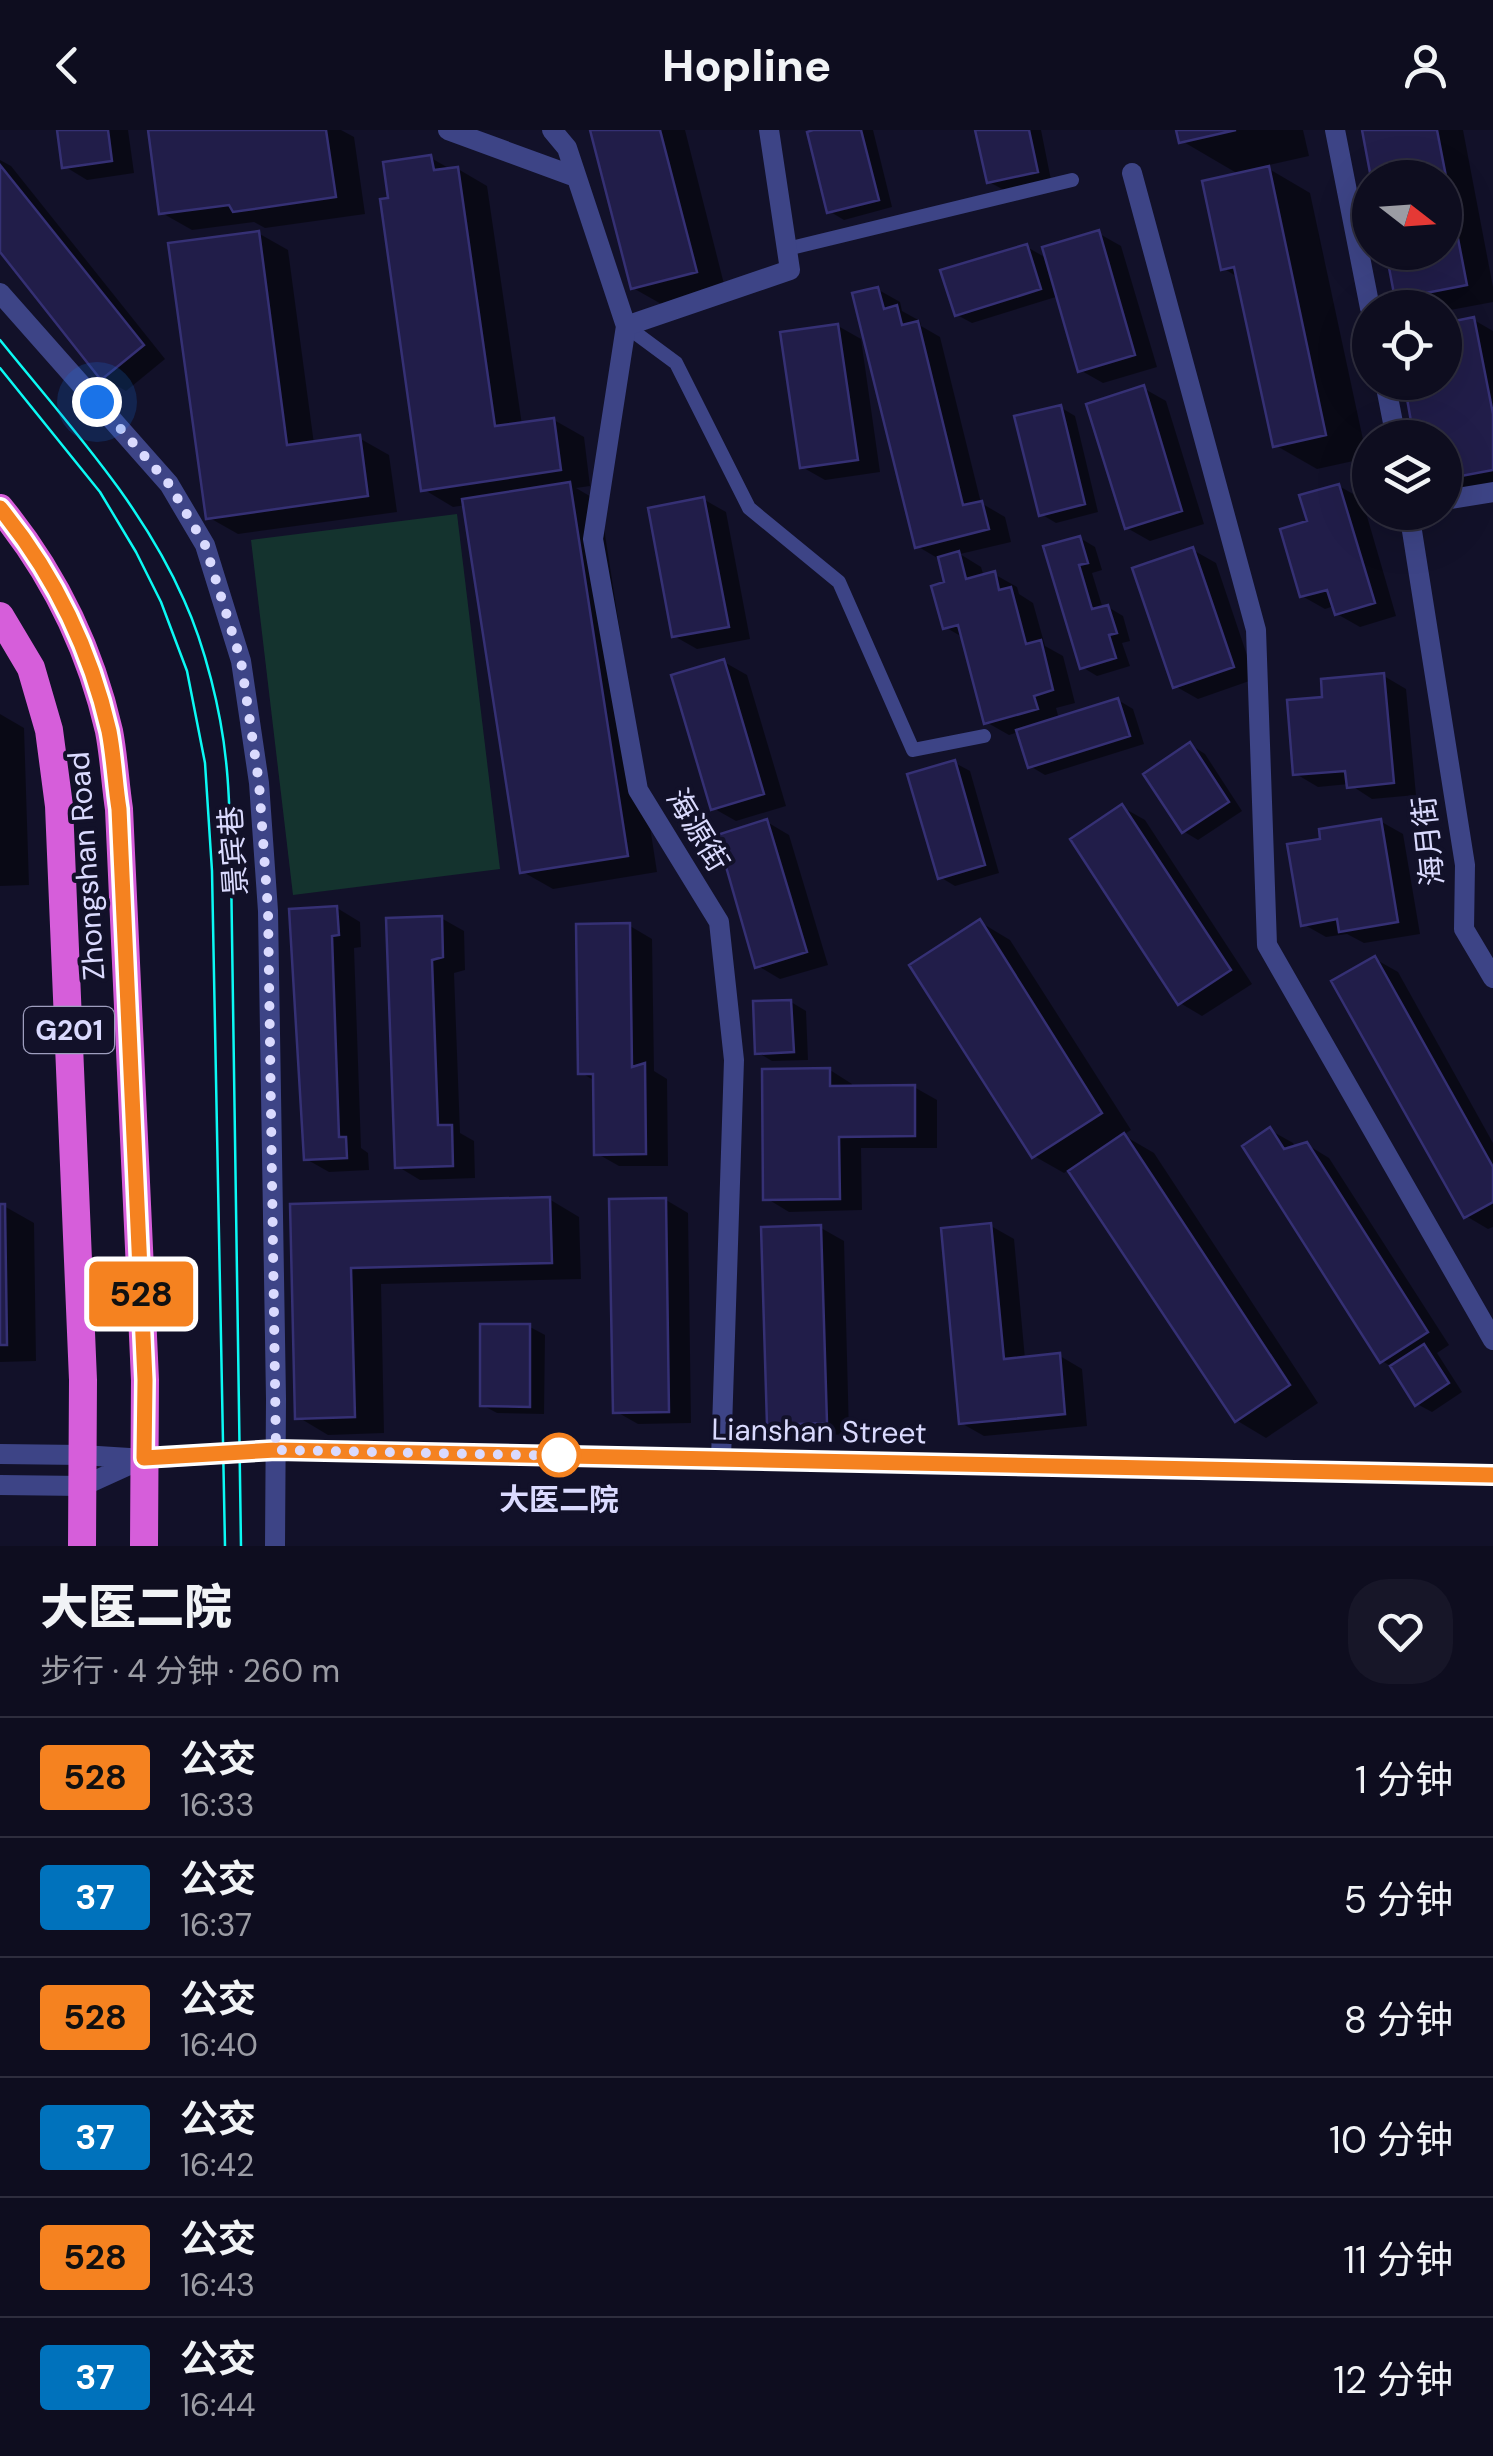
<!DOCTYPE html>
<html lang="zh">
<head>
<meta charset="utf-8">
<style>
  body { margin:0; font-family:"DM Sans","Noto Sans SC",sans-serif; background:#171628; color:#f1f3f6; height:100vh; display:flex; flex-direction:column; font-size:38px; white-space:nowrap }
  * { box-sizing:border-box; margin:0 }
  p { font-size:32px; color:#9b9ca4 }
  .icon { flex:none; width:55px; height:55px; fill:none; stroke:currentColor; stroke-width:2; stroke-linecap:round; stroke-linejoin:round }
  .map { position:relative; height:1416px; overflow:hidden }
  .drawer { display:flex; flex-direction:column; background:#0e0d1f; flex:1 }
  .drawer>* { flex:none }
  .badge { padding:0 20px; border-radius:8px; font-size:35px; line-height:65px }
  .needle { width:65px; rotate:107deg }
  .buttons { position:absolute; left:1352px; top:30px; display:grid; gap:20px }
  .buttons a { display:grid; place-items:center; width:110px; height:110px; border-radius:50%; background:#0e0d1f; box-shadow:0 10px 40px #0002,0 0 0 2px #2e2d3d; font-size:50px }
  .you { position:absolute; width:50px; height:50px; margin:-25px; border:8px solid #fff; border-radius:50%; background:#1a73e8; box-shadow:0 0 0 15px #1a73e833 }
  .map>.badge { position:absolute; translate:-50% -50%; box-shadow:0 0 0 5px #fff }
  .round { display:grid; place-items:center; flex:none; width:105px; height:105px; border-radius:40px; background:#171628 }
  .overview { display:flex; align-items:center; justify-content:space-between; height:170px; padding:0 40px }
  h1 { font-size:48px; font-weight:800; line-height:75px }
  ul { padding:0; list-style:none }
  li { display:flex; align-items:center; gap:30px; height:120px; padding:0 40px; border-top:2px solid #2e2d3d }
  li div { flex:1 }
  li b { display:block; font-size:38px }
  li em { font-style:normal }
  li .badge { min-width:110px; font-weight:700; text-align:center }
  header { display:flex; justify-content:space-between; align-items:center; height:130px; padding:0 40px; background:#0e0d1f; font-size:45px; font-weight:800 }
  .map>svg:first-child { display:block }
  .green { fill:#14332e }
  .shadow { fill:#0007 }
  .building { fill:#211d49; stroke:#353074; stroke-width:2.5 }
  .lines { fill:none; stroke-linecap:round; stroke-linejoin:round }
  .service { stroke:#3d4486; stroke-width:14 }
  .minor { stroke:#3d4486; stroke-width:20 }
  .tertiary { stroke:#3d4486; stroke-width:20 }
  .trunk { stroke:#d65eda; stroke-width:28 }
  .tram { stroke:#0bf9f3; stroke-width:2.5 }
  .line-casing { stroke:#fff; stroke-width:22 }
  .line { stroke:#f58220; stroke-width:15 }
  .walk { stroke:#dadafe; stroke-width:10; stroke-dasharray:0 18 }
  .stop-dot { fill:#fff; stroke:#f58220; stroke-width:5 }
  .labels { text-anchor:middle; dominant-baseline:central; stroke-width:8; stroke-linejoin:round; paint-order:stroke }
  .shield { fill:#121129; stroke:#9e9ebe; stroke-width:2.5 }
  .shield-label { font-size:28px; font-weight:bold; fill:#dadafe }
  .street-label { font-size:30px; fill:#dadafe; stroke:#121129 }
  .stop-label { font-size:30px; font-weight:bold; fill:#dadafe; stroke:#121129 }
</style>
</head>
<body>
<header><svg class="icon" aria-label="back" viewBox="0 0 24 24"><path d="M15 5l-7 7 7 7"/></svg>Hopline<svg class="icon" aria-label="person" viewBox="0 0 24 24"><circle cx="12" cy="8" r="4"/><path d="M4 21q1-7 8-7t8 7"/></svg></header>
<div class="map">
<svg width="1493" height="1416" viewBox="0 0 1493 1416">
  <rect width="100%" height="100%" fill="#121129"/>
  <path class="green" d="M 457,384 L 500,739 L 293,765 L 251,410 Z"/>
  <path class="shadow" d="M 59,0 L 128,0 L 134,43 L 87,50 L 64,36 Z
    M 150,0 L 341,0 L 354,7 L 365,84 L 265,98 L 254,92 L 192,100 L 162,83 Z
    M 592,0 L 685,0 L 725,158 L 663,175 L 633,158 Z
    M 823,0 L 873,0 L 892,77 L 844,90 L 829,81 Z
    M 978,0 L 1041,0 L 1051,50 L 1004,60 L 989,52 Z
    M 1179,0 L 1303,0 L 1309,26 L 1264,36 L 1310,63 L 1367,328 L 1317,339 L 1275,315 L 1239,148 L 1223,138 L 1240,45 L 1182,11 Z
    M 1365,0 L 1463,0 L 1493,157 L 1493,172 L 1445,181 L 1445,178 L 1414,178 L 1397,168 L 1445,122 L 1445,48 Z
    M 431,28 L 452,40 L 458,39 L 487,56 L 522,295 L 554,290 L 584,307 L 590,356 L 576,358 L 600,372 L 657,742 L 553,759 L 523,742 L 466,375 L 453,377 L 423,359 L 391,70 Z
    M 0,30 L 11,36 L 165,229 L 126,261 L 103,248 L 0,118 Z
    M 258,103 L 288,120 L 314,314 L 359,308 L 389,325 L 397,382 L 238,404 L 208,387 Z
    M 1098,103 L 1121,116 L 1157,237 L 1103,253 L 1080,240 L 1059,166 L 972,193 L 957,185 L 1027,117 L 1048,129 Z
    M 877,159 L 900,172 L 902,181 L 920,191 L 921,196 L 940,207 L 981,373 L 1005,387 L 1011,412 L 960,424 L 981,437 L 984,447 L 994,444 L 1017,457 L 1019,464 L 1033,473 L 1045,516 L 1063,526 L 1075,573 L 1056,578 L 1059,589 L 1118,570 L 1133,579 L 1144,614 L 1045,645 L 1030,636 L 1019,602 L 1009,605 L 986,592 L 964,508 L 945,497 L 947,453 L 939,429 L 917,416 Z
    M 1474,190 L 1493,201 L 1493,356 L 1445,364 L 1445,195 Z
    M 838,196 L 861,209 L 880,342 L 825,350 L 802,337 Z
    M 1143,258 L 1166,271 L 1204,394 L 1150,411 L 1127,398 Z
    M 1060,277 L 1075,286 L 1098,382 L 1056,393 L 1041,384 Z
    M 1339,356 L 1362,369 L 1396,486 L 1360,497 L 1337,484 L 1334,476 L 1325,479 L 1302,466 L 1310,392 Z
    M 703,369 L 726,382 L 750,509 L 697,519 L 674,506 Z
    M 1080,408 L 1095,417 L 1102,440 L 1092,443 L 1103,479 L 1108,477 L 1123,486 L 1130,511 L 1122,513 L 1130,536 L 1097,546 L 1082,537 L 1047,418 Z
    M 1193,420 L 1216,433 L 1255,549 L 1198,569 L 1175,556 Z
    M 724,532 L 747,545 L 786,676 L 736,691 L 713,678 Z
    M 1384,546 L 1406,559 L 1416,665 L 1372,669 L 1349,654 L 1318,657 L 1296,644 L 1325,569 Z
    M 0,584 L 24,598 L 29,755 L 0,756 Z
    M 1191,615 L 1205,624 L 1242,681 L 1198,710 L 1183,701 Z
    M 955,633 L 970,641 L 999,743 L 955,756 L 940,747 Z
    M 1122,677 L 1145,690 L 1252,854 L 1202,886 L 1180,873 Z
    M 1380,691 L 1403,704 L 1420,804 L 1364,813 L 1347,804 L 1326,807 L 1303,794 L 1323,711 Z
    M 767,692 L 789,705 L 828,835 L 780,849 L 758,836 Z
    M 337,778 L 360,792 L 361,817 L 354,818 L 361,1018 L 368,1023 L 369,1040 L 329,1042 L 306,1029 L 292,781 Z
    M 441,788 L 464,801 L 465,840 L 454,843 L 460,1003 L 474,1011 L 475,1048 L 420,1050 L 397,1036 L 389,790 Z
    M 980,792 L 1010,810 L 1131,1000 L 1123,1005 L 1154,1023 L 1318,1273 L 1266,1308 L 1236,1290 L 1070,1039 L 1064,1043 L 1034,1026 Z
    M 630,796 L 652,809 L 654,941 L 667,949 L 668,1036 L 619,1036 L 596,1023 L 595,951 L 580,942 Z
    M 1375,829 L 1398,842 L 1493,1013 L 1493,1097 L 1488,1099 L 1466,1086 Z
    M 791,872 L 806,881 L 808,930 L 772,931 L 757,922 Z
    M 830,940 L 852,954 L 852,958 L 914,957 L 937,970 L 937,1018 L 861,1018 L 862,1080 L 789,1082 L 766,1068 Z
    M 1270,1000 L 1293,1013 L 1296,1018 L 1306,1014 L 1329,1028 L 1449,1215 L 1437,1223 L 1462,1262 L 1432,1282 L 1417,1274 L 1394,1238 L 1382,1231 Z
    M 549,1069 L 579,1087 L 581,1149 L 381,1154 L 384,1303 L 328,1305 L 298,1287 L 293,1077 Z
    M 666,1070 L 688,1083 L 691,1293 L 638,1294 L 615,1281 Z
    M 0,1076 L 4,1076 L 34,1093 L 36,1231 L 0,1232 Z
    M 991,1096 L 1014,1109 L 1025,1229 L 1060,1226 L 1082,1239 L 1087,1296 L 984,1306 L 961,1293 Z
    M 821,1098 L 844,1111 L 849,1304 L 792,1307 L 769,1293 Z
    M 530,1197 L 545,1205 L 544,1284 L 497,1283 L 482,1275 Z"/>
  <path class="building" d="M 57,0 L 108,0 L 112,31 L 62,38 Z
    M 148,0 L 326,0 L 336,67 L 233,82 L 229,75 L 159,84 Z
    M 590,0 L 660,0 L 697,142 L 631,159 Z
    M 813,0 L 861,0 L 879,70 L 827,83 L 807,2 Z
    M 975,0 L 1029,0 L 1038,42 L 987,53 Z
    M 1176,0 L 1236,0 L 1179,13 Z
    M 1362,0 L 1437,0 L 1467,155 L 1395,169 L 1386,122 L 1445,122 L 1445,48 L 1371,48 Z
    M 431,25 L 434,40 L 458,37 L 495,296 L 554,288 L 561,340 L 421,361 L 380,69 L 388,68 L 383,32 Z
    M 0,35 L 144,215 L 101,250 L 0,122 Z
    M 1269,36 L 1326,305 L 1273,317 L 1234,137 L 1221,140 L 1202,51 Z
    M 1099,100 L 1135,225 L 1078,242 L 1042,117 Z
    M 259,101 L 287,315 L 360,305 L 368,366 L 206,389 L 168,113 Z
    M 1027,114 L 1041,159 L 955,186 L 940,140 Z
    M 878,157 L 884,179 L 897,175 L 902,195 L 918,191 L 963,375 L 982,371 L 989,399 L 915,418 L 852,163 Z
    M 1474,187 L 1493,284 L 1493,340 L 1445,349 L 1445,308 L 1414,308 L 1404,252 L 1445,252 L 1445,193 Z
    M 838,194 L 858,330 L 800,338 L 780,202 Z
    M 1144,255 L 1182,381 L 1125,399 L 1086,274 Z
    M 1061,275 L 1085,374 L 1039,386 L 1014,286 Z
    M 570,352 L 628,726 L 520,743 L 462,369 Z
    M 1339,354 L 1375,473 L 1335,485 L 1327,460 L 1300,467 L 1280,399 L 1307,391 L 1299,365 Z
    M 704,367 L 729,497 L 672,507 L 648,378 Z
    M 1080,406 L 1088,433 L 1079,435 L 1092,479 L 1108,475 L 1117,503 L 1109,505 L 1116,528 L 1080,539 L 1043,416 Z
    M 1193,417 L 1234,537 L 1173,558 L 1132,438 Z
    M 959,421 L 966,449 L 995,441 L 999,460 L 1011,457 L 1026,514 L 1041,510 L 1053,560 L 1034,566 L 1038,579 L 984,594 L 958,495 L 943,499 L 931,456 L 944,452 L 938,427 Z
    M 724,529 L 764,664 L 711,680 L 671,545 Z
    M 1384,543 L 1394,653 L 1347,658 L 1345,641 L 1293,645 L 1287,570 L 1322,567 L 1321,549 Z
    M 1118,568 L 1130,606 L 1028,638 L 1016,600 Z
    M 1190,612 L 1229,672 L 1182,703 L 1143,644 Z
    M 955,630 L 985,735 L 938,749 L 907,644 Z
    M 1122,674 L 1231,840 L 1178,875 L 1070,709 Z
    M 767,689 L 807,822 L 755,838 L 717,705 Z
    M 1381,689 L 1398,792 L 1339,802 L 1337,789 L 1301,796 L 1287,714 L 1320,709 L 1319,699 Z
    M 337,776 L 339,805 L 332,806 L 339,1007 L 346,1007 L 347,1028 L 304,1030 L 289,779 Z
    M 442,786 L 443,827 L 432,830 L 438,995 L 452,995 L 453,1036 L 395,1038 L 386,788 Z
    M 980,789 L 1102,983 L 1032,1028 L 909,835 Z
    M 630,793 L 632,937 L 645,933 L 646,1024 L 594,1025 L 593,944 L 578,944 L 576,794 Z
    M 1375,826 L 1493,1037 L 1493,1072 L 1464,1088 L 1331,851 Z
    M 791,870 L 794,922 L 755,924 L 753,871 Z
    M 830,938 L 830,956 L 915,955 L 915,1006 L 839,1007 L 840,1069 L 763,1070 L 762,939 Z
    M 1270,997 L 1284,1019 L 1307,1012 L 1428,1202 L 1380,1233 L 1242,1016 Z
    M 1124,1003 L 1290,1255 L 1235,1292 L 1068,1041 Z
    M 550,1067 L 552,1133 L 351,1138 L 355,1287 L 295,1289 L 290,1074 Z
    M 666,1068 L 669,1282 L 613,1283 L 609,1069 Z
    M 0,1074 L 5,1074 L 7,1215 L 0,1215 Z
    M 991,1093 L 1004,1229 L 1060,1223 L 1065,1284 L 959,1294 L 941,1098 Z
    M 821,1095 L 827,1293 L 767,1295 L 761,1097 Z
    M 480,1194 L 530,1194 L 530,1277 L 480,1276 Z
    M 1424,1214 L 1449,1253 L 1415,1276 L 1390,1236 Z"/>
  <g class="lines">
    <path class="service" d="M 787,119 L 1072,50
      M 626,196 L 676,233 L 749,378 L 839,452 L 913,620 L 984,606"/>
    <path class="minor" d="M 448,0 L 576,47
      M 552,0 L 567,18 L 626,196 L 593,409 L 638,660 L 719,792 L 734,930 L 721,1329
      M 1335,0 L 1370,178
      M 1132,43 L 1256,500 L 1267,815 L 1493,1210
      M 0,163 L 169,354 L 205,415 L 241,531 L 259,653 L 268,781 L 276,1269 L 275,1416
      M 626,196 L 790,140 L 769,0
      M 1385,252 L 1396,308
      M 1445,370 L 1493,362
      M 1409,382 L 1465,735 L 1464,799 L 1493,848"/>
    <path class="tertiary" d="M 0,1324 L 82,1325 L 145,1329 L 276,1320 L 1493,1345
      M 0,1355 L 83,1356 L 138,1331"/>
    <path class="trunk" d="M 0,378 C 54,444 90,518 109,601 C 114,627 115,653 119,679 L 145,1250 L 144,1416
      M 0,486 L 31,538 L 49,600 L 59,676 L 83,1250 L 82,1416"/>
    <path class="tram" d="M 0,210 C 66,292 141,372 184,470 C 205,516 221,581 226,631 C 230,666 230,702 231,737 L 241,1416
      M 0,238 L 100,362 L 136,422 L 161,472 L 187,541 L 205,633 L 212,741 L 225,1416"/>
  </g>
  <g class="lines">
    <defs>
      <path id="line" d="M 0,378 C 54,444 90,518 109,601 C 114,627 115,654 119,679 L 145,1250 L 144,1328 L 276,1320 L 1493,1345"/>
    </defs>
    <use href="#line" class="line-casing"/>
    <use href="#line" class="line"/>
    <path class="walk" d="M 97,272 L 169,354 L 205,415 L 241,531 L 259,653 L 268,780 L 276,1320 L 572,1326 L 559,1325"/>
  </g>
  <circle class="stop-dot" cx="559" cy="1325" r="20"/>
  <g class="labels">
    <rect class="shield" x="24" y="877" width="90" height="46" rx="8"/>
    <g class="shield-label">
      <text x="69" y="900">G201</text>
    </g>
    <g class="street-label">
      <text transform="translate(698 700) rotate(59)">海源街</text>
      <text transform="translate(1428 711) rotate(-96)">海月街</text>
      <text transform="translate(233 721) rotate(-94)">景宾巷</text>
      <text transform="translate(86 736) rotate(-94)">Zhongshan Road</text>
      <text transform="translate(819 1301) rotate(1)">Lianshan Street</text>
    </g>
    <g class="stop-label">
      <text x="559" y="1369">大医二院</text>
    </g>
  </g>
</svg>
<div class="buttons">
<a><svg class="needle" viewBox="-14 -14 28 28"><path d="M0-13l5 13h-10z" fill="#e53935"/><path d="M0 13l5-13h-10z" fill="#9b9ca4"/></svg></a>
<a><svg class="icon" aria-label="locate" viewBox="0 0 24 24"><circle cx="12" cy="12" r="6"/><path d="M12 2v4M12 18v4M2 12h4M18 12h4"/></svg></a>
<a><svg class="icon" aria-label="layers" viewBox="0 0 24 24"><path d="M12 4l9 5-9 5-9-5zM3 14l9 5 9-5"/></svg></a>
</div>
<div class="you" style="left:97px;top:272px"></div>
<b class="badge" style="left:141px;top:1164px;background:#f58220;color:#111">528</b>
</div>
<section class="drawer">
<div class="overview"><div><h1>大医二院</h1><p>步行 · 4 分钟 · 260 m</p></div><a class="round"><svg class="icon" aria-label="heart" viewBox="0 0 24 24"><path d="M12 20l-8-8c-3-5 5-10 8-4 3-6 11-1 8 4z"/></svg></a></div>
<ul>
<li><span class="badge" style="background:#f58220;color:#111">528</span><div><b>公交</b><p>16:33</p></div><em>1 分钟</em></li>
<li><span class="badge" style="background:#0072bc;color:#fff">37</span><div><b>公交</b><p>16:37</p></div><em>5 分钟</em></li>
<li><span class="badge" style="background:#f58220;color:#111">528</span><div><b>公交</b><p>16:40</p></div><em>8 分钟</em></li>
<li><span class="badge" style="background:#0072bc;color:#fff">37</span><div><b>公交</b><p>16:42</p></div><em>10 分钟</em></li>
<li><span class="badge" style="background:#f58220;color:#111">528</span><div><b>公交</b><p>16:43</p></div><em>11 分钟</em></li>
<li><span class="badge" style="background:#0072bc;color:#fff">37</span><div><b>公交</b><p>16:44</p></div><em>12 分钟</em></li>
</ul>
</section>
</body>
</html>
